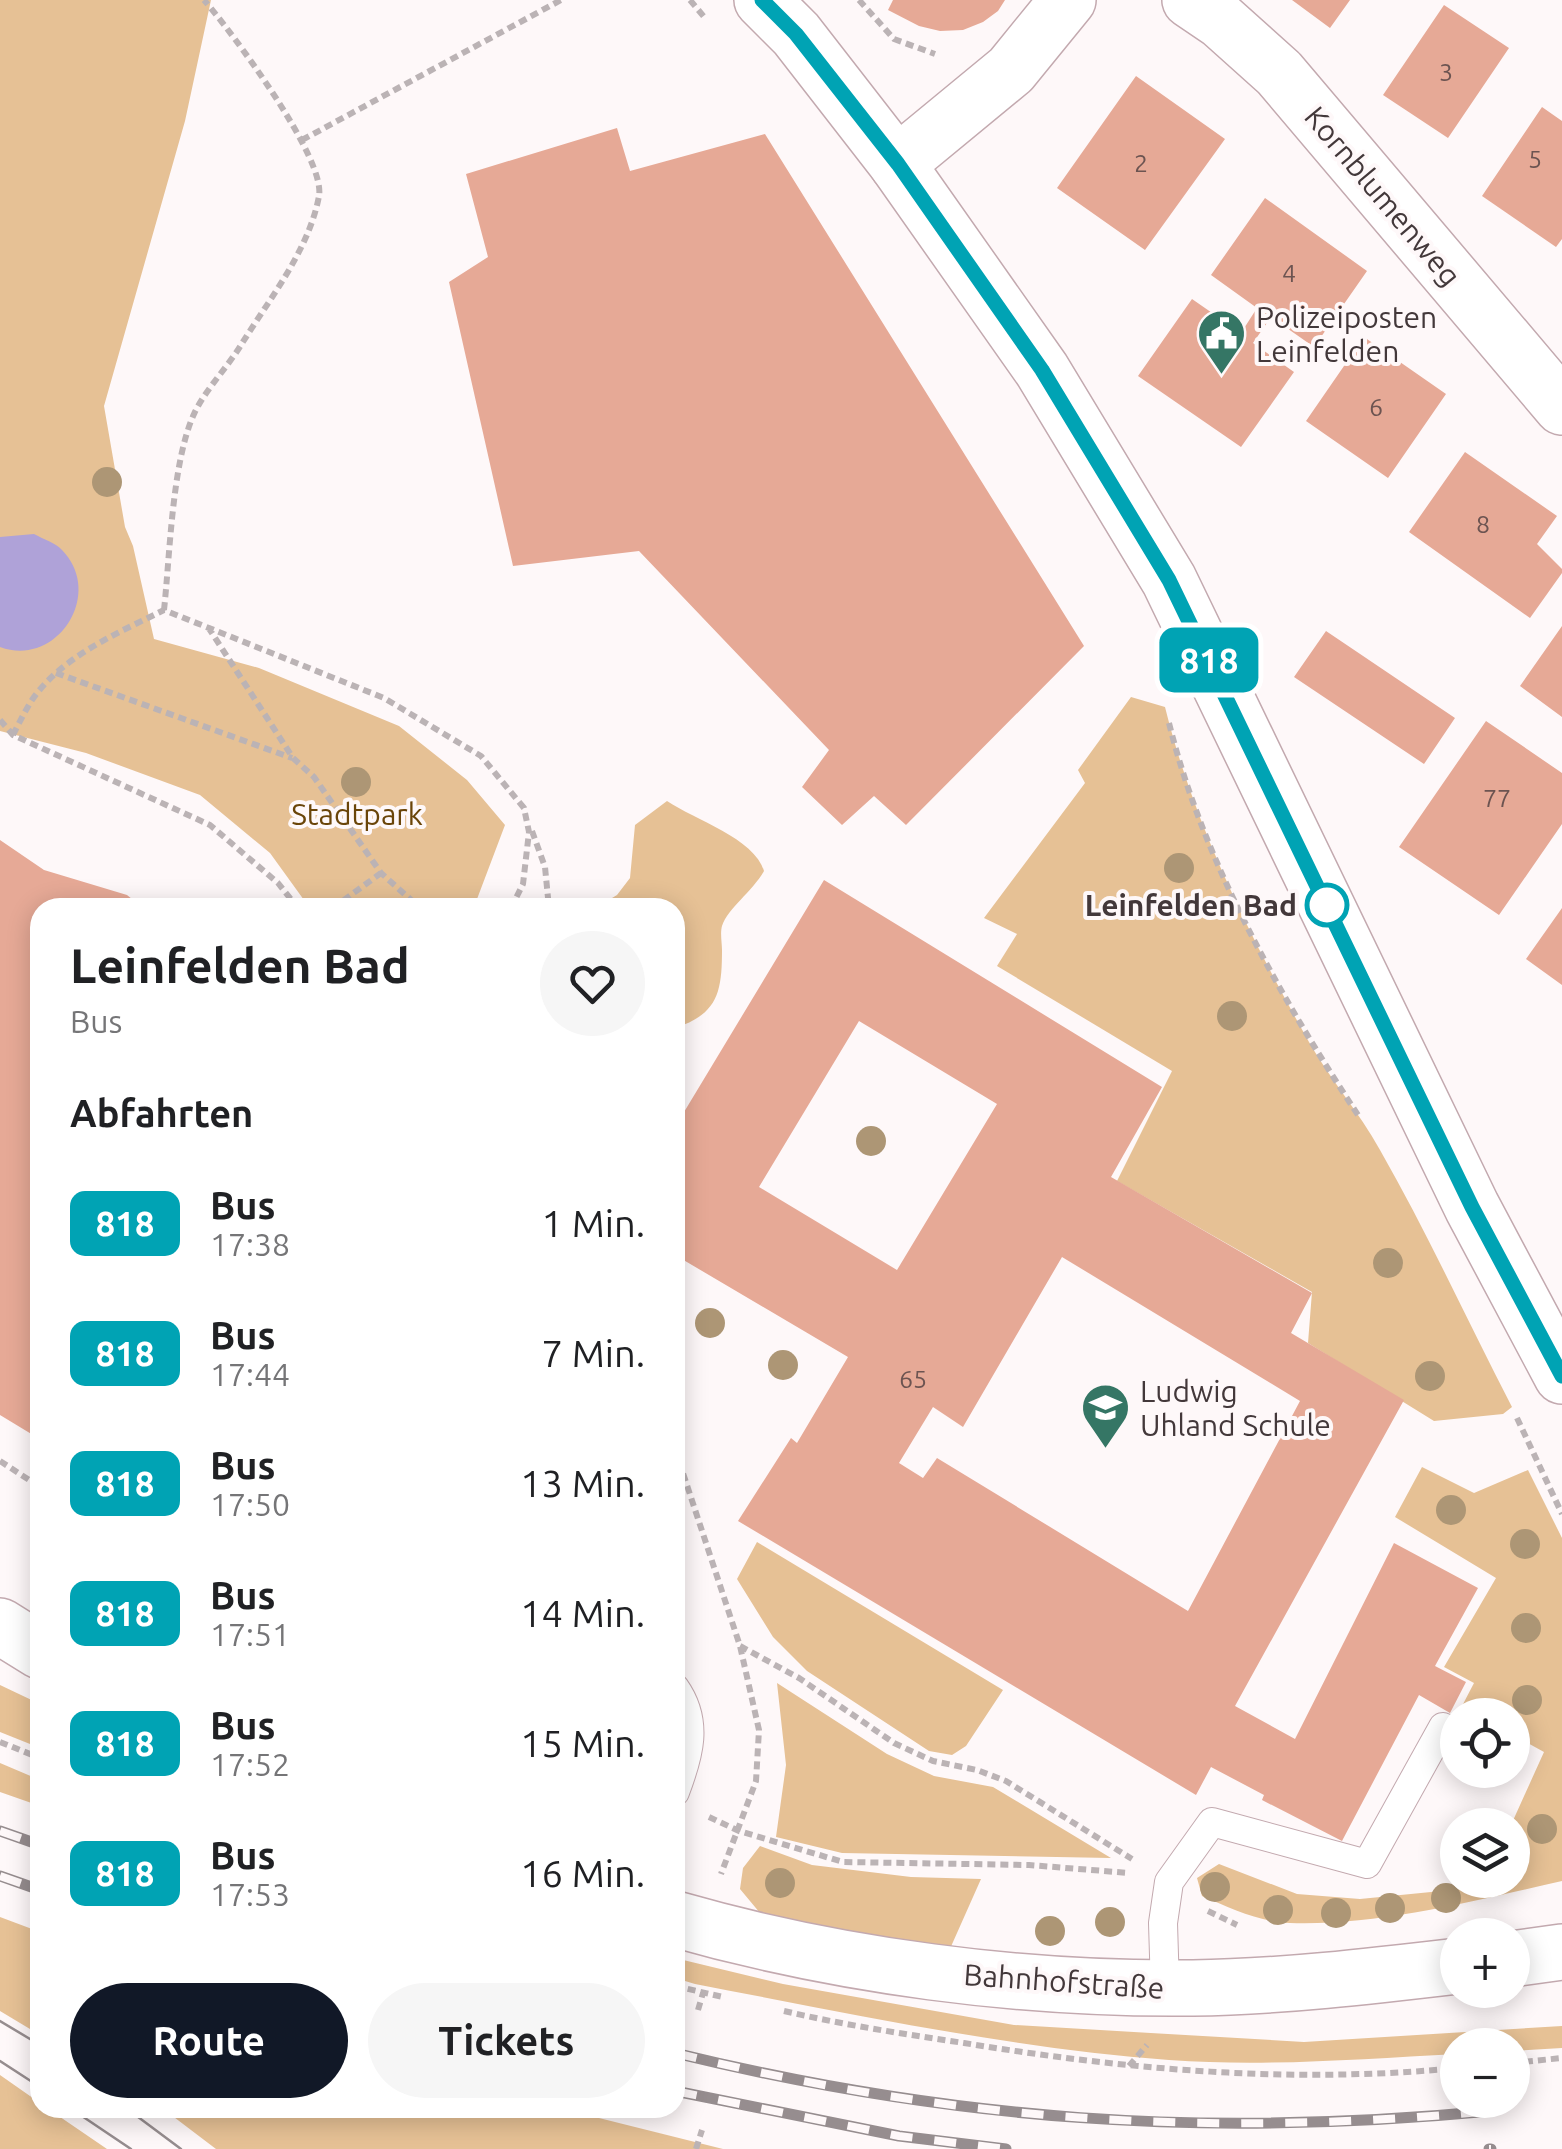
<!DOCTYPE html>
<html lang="de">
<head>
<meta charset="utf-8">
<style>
  body { margin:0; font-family:Ubuntu,sans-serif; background:#f6f6f6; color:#202124; height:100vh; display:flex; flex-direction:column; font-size:38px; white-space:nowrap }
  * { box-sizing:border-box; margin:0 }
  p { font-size:32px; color:#757577 }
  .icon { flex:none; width:55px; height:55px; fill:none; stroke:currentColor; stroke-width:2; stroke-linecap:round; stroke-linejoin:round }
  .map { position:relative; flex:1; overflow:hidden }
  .panel { position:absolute; left:30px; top:898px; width:655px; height:1220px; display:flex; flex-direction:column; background:#fff; border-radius:30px; box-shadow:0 5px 25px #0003 }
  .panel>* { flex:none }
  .badge { padding:0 20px; border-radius:15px; font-size:35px; line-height:65px }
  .tools { position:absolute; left:1440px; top:1698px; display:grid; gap:20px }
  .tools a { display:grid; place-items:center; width:90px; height:90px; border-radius:50%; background:#fff; box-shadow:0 5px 25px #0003; font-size:50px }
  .map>.badge { position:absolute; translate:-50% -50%; box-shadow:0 0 0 5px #fff }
  h2 { padding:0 40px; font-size:38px; line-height:90px }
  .round { display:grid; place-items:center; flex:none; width:105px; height:105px; border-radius:52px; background:#f6f6f6 }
  .summary { display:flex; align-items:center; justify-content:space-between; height:170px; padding:0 40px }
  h1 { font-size:48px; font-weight:700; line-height:75px }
  .primary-button { display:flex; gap:20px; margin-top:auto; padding:20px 40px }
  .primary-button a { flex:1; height:115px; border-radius:60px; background:#111827; color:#fff; font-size:40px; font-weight:700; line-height:115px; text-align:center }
  .primary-button a+a { background:#f6f6f6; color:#202124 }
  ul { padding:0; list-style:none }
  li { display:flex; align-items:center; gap:30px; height:130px; padding:0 40px }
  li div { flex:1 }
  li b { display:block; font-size:38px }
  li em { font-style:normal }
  li .badge { min-width:110px; font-weight:700; text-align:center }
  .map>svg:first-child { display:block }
  .green { fill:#e6c195 }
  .water { fill:#afa2d8 }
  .building { fill:#e6a996; fill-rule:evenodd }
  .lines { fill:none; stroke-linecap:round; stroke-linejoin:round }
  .service-casing { stroke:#c3a9af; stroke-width:30 }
  .minor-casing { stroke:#c3a9af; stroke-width:58 }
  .tertiary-casing { stroke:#c3a9af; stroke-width:58 }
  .secondary-casing { stroke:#c3a9af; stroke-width:58 }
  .path { stroke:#bbb3b5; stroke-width:6; stroke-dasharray:8 5; stroke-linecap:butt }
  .service { stroke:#fff; stroke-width:28 }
  .minor { stroke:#fff; stroke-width:55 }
  .tertiary { stroke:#fff; stroke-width:55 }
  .secondary { stroke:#fff; stroke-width:55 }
  .tram { stroke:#968d8f; stroke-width:2.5 }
  .rail-casing { stroke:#968d8f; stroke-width:11 }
  .rail { stroke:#fef8f9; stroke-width:8; stroke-dasharray:22; stroke-linecap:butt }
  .tree { fill:#ad9675 }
  .line-casing { stroke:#fff; stroke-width:22 }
  .line { stroke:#00a3b4; stroke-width:15 }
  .stop-dot { fill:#fff; stroke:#00a3b4; stroke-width:5 }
  .labels { text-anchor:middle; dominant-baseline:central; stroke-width:8; stroke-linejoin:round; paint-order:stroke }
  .number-label { font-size:25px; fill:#6c5451 }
  .street-label { font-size:30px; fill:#43383a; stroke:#fef8f9 }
  .poi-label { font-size:30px; fill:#43383a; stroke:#fef8f9; text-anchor:start }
  .park-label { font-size:30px; fill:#6a4509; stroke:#fef8f9 }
  .stop-label { font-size:30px; font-weight:bold; fill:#43383a; stroke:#fef8f9; text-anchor:end }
</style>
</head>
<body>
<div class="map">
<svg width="1562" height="2149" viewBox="0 0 1562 2149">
  <rect width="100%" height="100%" fill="#fef8f9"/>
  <path class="green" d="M 0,0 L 211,0 L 185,121 L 104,406 L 125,527 L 133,546 L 154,639 L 259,668 L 399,726 L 467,780 L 505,825 L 474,907 L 309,907 L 270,853 L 200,795 L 86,753 L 0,731 Z
    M 1131,697 L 1165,707 C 1194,825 1250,937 1309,1042 C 1330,1079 1359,1112 1380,1150 C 1428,1234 1468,1322 1512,1407 L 1503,1414 L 1434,1421 L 1308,1343 L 1312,1292 L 1117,1181 L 1172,1071 L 997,966 L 1017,934 L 984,918 L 1085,783 L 1078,770 Z
    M 667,801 C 695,820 754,838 764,871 C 752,892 728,908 722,926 C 720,933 722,943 722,950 C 722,992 718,1014 675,1028 L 675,908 L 597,907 L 617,895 L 630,878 L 635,825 Z
    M 1422,1467 L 1474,1493 L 1528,1470 L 1562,1538 L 1562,1881 C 1477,1900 1377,1926 1290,1923 C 1259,1922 1230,1908 1202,1896 L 1197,1878 L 1219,1864 L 1297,1894 L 1360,1899 L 1492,1886 L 1494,1880 L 1512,1880 L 1511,1825 L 1544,1752 L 1513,1735 L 1512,1715 L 1474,1715 L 1461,1708 L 1474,1683 L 1444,1667 L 1496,1578 L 1395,1517 Z
    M 757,1542 L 1003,1690 L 966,1746 L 952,1755 L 929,1751 L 807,1671 L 773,1637 L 737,1579 Z
    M 777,1683 L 887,1754 L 934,1776 L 993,1787 L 1111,1858 L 842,1853 L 776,1837 L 786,1765 Z
    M 0,1685 L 40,1704 L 40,1748 L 0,1732 Z
    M 0,1763 L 40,1780 L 40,1806 L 0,1792 Z
    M 760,1846 L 812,1865 L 911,1877 L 981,1879 L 949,1951 L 760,1913 L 740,1889 L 743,1868 Z
    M 0,1917 L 40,1932 L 40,2035 L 0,2011 Z
    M 675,1958 L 783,1984 L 1014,2025 L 1304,2042 L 1562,2026 L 1562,2048 L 1513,2051 L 1512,2045 L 1458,2045 L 1457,2054 C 1362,2059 1265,2067 1169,2060 C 1010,2048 852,2014 695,1984 L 675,1978 Z
    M 0,2075 L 40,2103 L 40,2108 L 47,2108 L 107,2149 L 0,2149 Z
    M 162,2108 L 559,2108 L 723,2149 L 216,2149 Z"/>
  <path class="water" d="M 34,534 C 43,539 56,543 62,550 C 105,594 57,668 0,647 L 0,537 Z"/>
  <path class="building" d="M 893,0 L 1005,0 L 998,11 L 983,22 L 963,30 L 940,31 L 919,26 L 888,10 Z
    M 1292,0 L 1350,0 L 1330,28 Z
    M 1444,5 L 1509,48 L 1448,138 L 1383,95 Z
    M 1136,76 L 1225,139 L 1145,250 L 1057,188 Z
    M 1542,107 L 1562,121 L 1562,239 L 1556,247 L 1482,196 Z
    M 617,128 L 630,171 L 765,134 L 1084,646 L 906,825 L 874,796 L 842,825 L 802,787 L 829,750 L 639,551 L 513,566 L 449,282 L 488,257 L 466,174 Z
    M 1265,198 L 1367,271 L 1314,347 L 1271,317 L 1253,343 L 1294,372 L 1241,447 L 1138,376 L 1192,299 L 1241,333 L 1257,308 L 1211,275 Z
    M 1364,337 L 1446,394 L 1388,478 L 1306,421 Z
    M 1465,452 L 1557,516 L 1537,544 L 1562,569 L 1562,573 L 1530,618 L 1409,532 Z
    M 1562,626 L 1562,717 L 1520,686 Z
    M 1326,631 L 1455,718 L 1424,764 L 1294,677 Z
    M 1486,721 L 1562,773 L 1562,824 L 1499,915 L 1399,847 Z
    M 0,840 L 44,870 L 127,895 L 143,908 L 40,908 L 40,1433 L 33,1435 L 0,1415 Z
    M 824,880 L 1162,1087 L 1111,1177 L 1312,1293 L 1291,1333 L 1404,1400 L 1235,1706 L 1295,1739 L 1394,1543 L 1478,1588 L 1435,1666 L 1466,1682 L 1450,1713 L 1419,1695 L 1342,1841 L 1262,1800 L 1264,1795 L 1211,1767 L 1196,1795 L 738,1521 L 791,1438 L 797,1443 L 848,1357 L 675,1255 L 675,1127 ZM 859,1021 L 997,1104 L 897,1270 L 759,1187 ZM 1062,1257 L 1300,1401 L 1188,1611 L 937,1458 L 923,1478 L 899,1463 L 933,1407 L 963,1427 Z
    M 1562,908 L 1562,985 L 1526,959 Z"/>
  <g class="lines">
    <defs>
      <path id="service" d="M 675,1688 C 699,1722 689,1755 675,1792
        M 1165,1988 L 1163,1923 L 1169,1882 L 1212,1822 L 1367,1864 L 1443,1727"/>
      <path id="minor" d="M 1190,0 L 1221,21 L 1279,73 L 1562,407
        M 897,164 L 1011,70 L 1068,0"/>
      <path id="tertiary" d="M 0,1626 L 40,1651
        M 675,1919 C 839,1966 1022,1990 1193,1988 C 1278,1987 1373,1976 1458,1966
        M 1512,1959 L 1562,1952"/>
      <path id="secondary" d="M 762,0 L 796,34 L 897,164 L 1042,370 L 1169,580 L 1472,1207 L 1562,1376"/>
    </defs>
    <use href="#service" class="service-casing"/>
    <use href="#minor" class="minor-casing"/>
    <use href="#tertiary" class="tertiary-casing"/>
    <use href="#secondary" class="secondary-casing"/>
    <path class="path" d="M 690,0 L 705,18
      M 859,0 L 894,39 L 935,54
      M 302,140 L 561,0
      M 164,610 C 170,555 172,462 194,414 C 205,390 227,368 241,345 C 270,298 309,250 319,196 C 326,158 231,31 204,0
      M 208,627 L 293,758 L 314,777 L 381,873 L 420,908
      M 56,673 L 292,758
      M 0,720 L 13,735 L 210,825 L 278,883 L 298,908
      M 1169,723 C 1203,861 1280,997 1358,1115
      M 13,735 C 19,723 25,711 32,700 C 62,656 118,633 164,610 L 384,698 L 481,756 L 524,808 L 529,832 L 523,884 L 511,908
      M 532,831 L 545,867 L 549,908
      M 333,908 L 381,873
      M 1517,1418 L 1562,1514
      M 675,1449 L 740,1646 L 759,1730 L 756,1781 L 721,1874
      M 0,1461 L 40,1487
      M 740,1646 L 799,1678 L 894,1743 L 933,1761 L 977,1770 L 1006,1781 L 1132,1859
      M 0,1742 L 40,1758
      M 709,1817 L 739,1831 L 843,1862 L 1029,1865 L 1129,1873
      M 1208,1911 L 1237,1925
      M 675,1986 L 723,1997
      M 698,2010 L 703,1993
      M 784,2011 C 844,2025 904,2034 964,2043 C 1129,2070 1291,2084 1458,2068
      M 1512,2063 L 1562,2058
      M 1129,2066 L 1147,2045
      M 696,2149 L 702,2130"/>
    <use href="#service" class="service"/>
    <use href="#minor" class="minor"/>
    <use href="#tertiary" class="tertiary"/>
    <use href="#secondary" class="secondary"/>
    <path class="tram" d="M 0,2021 L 40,2045
      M 0,2061 L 40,2087
      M 70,2108 L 131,2149
      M 126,2108 L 181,2149"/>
    <defs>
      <path id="rail" d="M 0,1831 L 40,1845
        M 0,1876 L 40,1890
        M 675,2053 C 954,2121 1205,2138 1491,2111
        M 675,2091 L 899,2136 L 1006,2149
        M 1489,2149 L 1491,2149"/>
    </defs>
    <use href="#rail" class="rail-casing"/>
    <use href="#rail" class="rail"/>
  </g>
  <g class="tree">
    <circle cx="107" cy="482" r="15"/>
    <circle cx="356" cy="782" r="15"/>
    <circle cx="1179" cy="868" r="15"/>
    <circle cx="1232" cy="1016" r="15"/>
    <circle cx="871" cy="1141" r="15"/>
    <circle cx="1388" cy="1263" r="15"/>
    <circle cx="710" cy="1323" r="15"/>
    <circle cx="783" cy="1365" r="15"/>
    <circle cx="1430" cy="1376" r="15"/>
    <circle cx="1451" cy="1510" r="15"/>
    <circle cx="1525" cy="1544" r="15"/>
    <circle cx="1526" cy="1628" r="15"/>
    <circle cx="1527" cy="1700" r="15"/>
    <circle cx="1542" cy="1829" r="15"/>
    <circle cx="780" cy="1883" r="15"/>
    <circle cx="1215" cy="1887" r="15"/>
    <circle cx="1446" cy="1898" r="15"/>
    <circle cx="1390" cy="1908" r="15"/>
    <circle cx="1278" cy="1910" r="15"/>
    <circle cx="1336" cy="1913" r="15"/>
    <circle cx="1110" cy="1922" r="15"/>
    <circle cx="1050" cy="1931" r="15"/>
  </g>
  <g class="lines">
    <defs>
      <path id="line" d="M 762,0 L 796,34 L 898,164 L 1042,370 L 1169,580 L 1472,1207 L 1562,1376"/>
    </defs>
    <use href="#line" class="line-casing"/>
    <use href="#line" class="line"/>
  </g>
  <defs>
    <symbol id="civic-pin" viewBox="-11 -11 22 30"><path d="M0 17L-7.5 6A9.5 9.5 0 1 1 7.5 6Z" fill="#357665" stroke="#fef8f9"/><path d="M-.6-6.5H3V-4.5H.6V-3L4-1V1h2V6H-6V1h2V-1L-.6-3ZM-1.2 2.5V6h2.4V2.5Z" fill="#fff"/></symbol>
    <symbol id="school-pin" viewBox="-11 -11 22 30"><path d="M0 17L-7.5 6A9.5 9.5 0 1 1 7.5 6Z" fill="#357665" stroke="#fef8f9"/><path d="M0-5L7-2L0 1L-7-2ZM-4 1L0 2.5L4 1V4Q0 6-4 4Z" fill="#fff"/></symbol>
  </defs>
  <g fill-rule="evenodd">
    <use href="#civic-pin" x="1194" y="306" width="55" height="75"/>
    <use href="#school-pin" x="1078" y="1380" width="55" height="75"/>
  </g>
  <circle class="stop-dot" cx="1327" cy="905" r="20"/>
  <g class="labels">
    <g class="number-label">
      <text x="1446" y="72">3</text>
      <text x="1535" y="159">5</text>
      <text x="1141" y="163">2</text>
      <text x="1289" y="273">4</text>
      <text x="1376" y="407">6</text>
      <text x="1483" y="524">8</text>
      <text x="1497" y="798">77</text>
      <text x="913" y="1379">65</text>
    </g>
    <g class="street-label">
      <text transform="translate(1383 196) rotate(50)">Kornblumenweg</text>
      <text transform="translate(1064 1981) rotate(4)">Bahnhofstraße</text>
    </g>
    <g class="poi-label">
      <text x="1256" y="317">Polizeiposten<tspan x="1256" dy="34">Leinfelden</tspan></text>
      <text x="1140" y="1391">Ludwig<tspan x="1140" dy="34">Uhland Schule</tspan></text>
    </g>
    <g class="park-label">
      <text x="357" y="814">Stadtpark</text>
    </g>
    <g class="stop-label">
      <text x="1297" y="905">Leinfelden Bad</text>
    </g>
  </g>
</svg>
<div class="tools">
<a><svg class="icon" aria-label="locate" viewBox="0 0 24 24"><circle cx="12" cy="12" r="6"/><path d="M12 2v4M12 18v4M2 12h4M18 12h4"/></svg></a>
<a><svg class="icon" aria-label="layers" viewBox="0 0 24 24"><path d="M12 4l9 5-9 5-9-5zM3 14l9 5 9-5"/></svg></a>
<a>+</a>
<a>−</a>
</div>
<b class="badge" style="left:1209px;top:660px;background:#00a3b4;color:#fff">818</b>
<section class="panel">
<div class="summary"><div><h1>Leinfelden Bad</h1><p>Bus</p></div><a class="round"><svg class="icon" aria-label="heart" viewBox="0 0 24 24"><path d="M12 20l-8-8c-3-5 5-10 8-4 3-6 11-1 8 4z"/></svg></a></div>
<h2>Abfahrten</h2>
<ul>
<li><span class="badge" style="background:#00a3b4;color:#fff">818</span><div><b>Bus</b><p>17:38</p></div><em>1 Min.</em></li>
<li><span class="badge" style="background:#00a3b4;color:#fff">818</span><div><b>Bus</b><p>17:44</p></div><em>7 Min.</em></li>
<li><span class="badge" style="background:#00a3b4;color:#fff">818</span><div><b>Bus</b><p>17:50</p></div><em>13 Min.</em></li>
<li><span class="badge" style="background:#00a3b4;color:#fff">818</span><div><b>Bus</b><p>17:51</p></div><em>14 Min.</em></li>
<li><span class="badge" style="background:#00a3b4;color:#fff">818</span><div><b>Bus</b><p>17:52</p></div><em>15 Min.</em></li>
<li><span class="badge" style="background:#00a3b4;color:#fff">818</span><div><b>Bus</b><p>17:53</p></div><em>16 Min.</em></li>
</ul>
<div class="primary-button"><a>Route</a><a>Tickets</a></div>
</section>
</div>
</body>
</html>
